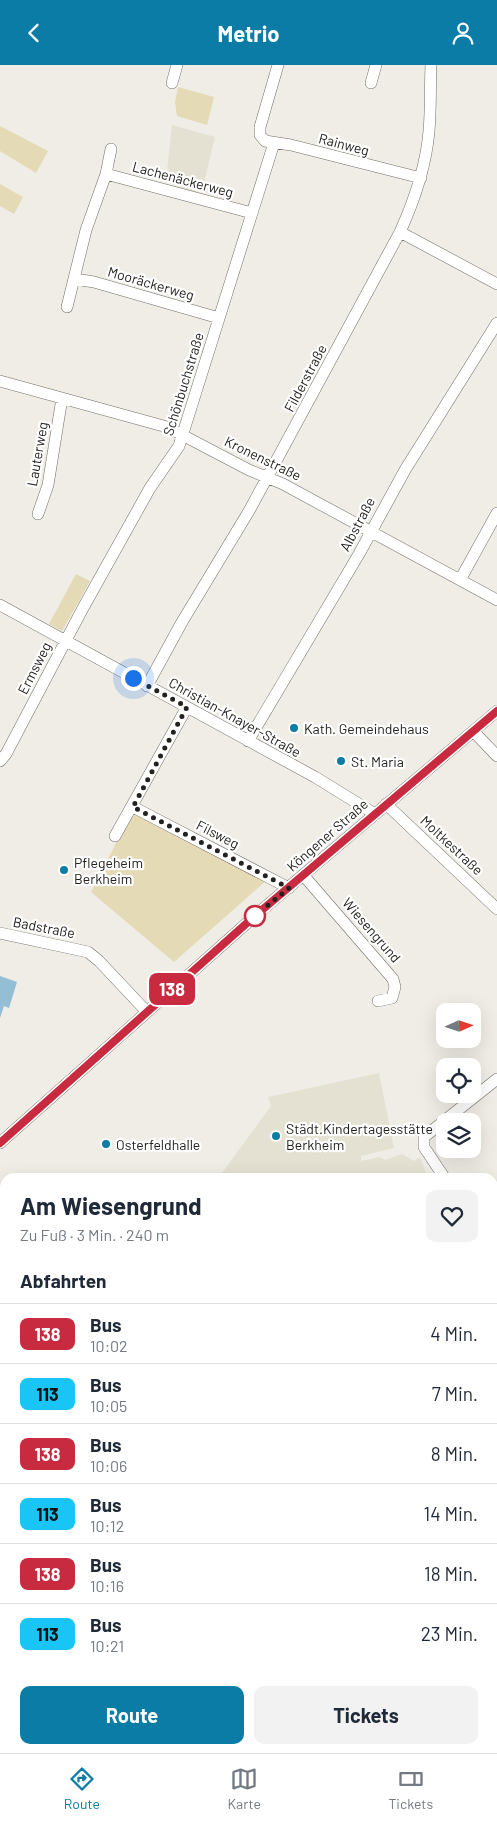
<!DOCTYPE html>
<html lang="de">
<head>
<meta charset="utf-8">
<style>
  body { margin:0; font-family:Barlow,sans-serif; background:#f2f2f3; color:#1f2937; height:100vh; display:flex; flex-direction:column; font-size:19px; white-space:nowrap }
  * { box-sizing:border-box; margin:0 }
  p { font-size:16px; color:#747a83 }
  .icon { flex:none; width:28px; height:28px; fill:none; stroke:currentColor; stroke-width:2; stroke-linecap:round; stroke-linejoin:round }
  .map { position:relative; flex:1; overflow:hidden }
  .sheet { position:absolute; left:0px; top:1108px; width:498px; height:581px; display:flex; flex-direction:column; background:#fff; border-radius:15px 15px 0 0; box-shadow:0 5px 20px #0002 }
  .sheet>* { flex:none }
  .badge { padding:0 10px; border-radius:8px; font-size:18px; line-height:32px }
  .needle { width:32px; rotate:87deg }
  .fabs { position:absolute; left:436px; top:938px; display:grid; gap:10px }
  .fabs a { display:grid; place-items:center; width:45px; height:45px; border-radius:10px; background:#fff; box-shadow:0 5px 20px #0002; font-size:25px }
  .you { position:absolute; width:25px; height:25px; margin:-12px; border:4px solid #fff; border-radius:50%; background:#1a73e8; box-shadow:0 0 0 8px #1a73e833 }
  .map>.badge { position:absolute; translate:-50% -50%; box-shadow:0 0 0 2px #fff }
  h2 { padding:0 20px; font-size:19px; line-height:45px }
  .round { display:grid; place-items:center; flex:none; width:52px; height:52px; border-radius:10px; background:#f2f2f3 }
  .head { display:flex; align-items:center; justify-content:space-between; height:85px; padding:0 20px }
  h1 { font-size:24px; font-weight:700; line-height:38px }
  .button { display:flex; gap:10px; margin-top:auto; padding:10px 20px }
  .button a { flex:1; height:58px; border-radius:10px; background:#0a7ca5; color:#fff; font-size:20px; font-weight:700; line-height:58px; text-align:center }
  .button a+a { background:#f2f2f3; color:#1f2937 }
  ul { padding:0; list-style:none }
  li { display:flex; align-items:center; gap:15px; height:60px; padding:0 20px; border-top:1px solid #e0e1e3 }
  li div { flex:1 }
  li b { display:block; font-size:19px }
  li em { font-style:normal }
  li .badge { min-width:55px; font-weight:700; text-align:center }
  header { display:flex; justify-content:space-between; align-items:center; height:65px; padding:0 20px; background:#0a7ca5; color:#fff; font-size:22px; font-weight:700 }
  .dock { display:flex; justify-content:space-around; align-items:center; height:70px; border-top:1px solid #e0e1e3; background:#fff; font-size:14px; color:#747a83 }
  .dock a { display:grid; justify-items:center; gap:2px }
  .dock .active { color:#0a7ca5 }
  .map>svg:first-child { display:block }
  .built { fill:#e5e1d2 }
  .green { fill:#e4dab6 }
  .water { fill:#93bed4 }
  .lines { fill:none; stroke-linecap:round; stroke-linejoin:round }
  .minor-casing { stroke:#716f68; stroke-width:12 }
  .minor { stroke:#fff; stroke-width:11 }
  .line-casing { stroke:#fff; stroke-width:11 }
  .line { stroke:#c82b40; stroke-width:8 }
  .walk { stroke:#232220; stroke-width:5; stroke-dasharray:0 9 }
  .poi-dot { fill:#0a7ca5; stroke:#fff; stroke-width:2 }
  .stop-dot { fill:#fff; stroke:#c82b40; stroke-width:2.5 }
  .labels { text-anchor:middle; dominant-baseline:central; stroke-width:4.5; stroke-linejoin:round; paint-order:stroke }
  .street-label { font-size:14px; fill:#232220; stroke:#fff }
  .poi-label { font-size:14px; fill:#232220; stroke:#fff; text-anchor:start }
</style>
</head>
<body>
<header><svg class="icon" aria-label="back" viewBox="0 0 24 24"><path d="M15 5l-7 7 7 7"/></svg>Metrio<svg class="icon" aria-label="person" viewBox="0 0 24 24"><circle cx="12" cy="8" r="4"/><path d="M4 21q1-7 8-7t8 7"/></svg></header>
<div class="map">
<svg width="497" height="1688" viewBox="0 0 497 1688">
  <rect width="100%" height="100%" fill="#efede5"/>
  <path class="built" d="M 172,60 L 215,72 L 202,126 L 198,125 L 197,127 L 177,122 L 177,117 L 166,116 Z
    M 379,1008 L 394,1083 L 361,1091 L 361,1096 L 380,1092 L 385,1095 L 402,1089 L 414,1096 L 420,1092 L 428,1112 L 219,1112 L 271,1041 L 268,1032 Z
    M 5,1314 L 5,1684 L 492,1684 L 493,1529 L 497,1532 L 497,1688 L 0,1688 L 0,1338 Z"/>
  <path class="green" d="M 178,22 L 214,32 L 207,60 L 177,51 L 175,37 Z
    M 0,61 L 48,86 L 36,108 L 0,86 Z
    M 0,119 L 23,132 L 14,149 L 0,141 Z
    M 76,509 L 90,516 L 62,566 L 49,559 Z
    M 137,749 L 266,816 L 174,897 L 91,827 L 128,755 Z"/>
  <path class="water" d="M 0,911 L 17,917 L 9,943 L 4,941 L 0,953 Z"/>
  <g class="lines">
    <defs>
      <path id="minor" d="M 278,0 L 260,62 L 260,70 L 265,76 L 291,80 L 421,113
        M 172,18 L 177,0
        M 371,18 L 376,0
        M 106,109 L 252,148
        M 400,167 L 497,219
        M 75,214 L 94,217 L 219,253
        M 67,242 L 86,165 L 106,109 L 111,84
        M 0,316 L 167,362 L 249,405 L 283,419 L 497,535
        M 38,449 L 48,420 L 62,333
        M 460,515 L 497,448
        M 0,540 L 315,712 L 375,749
        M 147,621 L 182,557 L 249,446 L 400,167 C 415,134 426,102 429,66 C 431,44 430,22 431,0
        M 473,666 L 497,691
        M 248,676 L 359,489 L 405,405 L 497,258
        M 0,696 L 6,689 L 83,543 L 150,423 L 179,381 L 274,78
        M 386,739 L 497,844
        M 133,742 L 289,823
        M 115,771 L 187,642
        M 304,811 L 393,914 L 395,922 L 392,933 L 378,936
        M 0,868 L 88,887 L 99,896 L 147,947
        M 0,1078 L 256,850 L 497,646
        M 444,1112 L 424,1082 L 424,1072 L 497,1014
        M 492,1155 L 497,1152
        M 492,1248 L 497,1259
        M 0,1251 L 5,1256
        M 0,1311 L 5,1285
        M 492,1367 L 497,1360
        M 0,1520 L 5,1523
        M 492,1523 L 497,1526
        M 492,1585 L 497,1580
        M 114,1684 L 114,1688
        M 244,1688 L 245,1684
        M 414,1688 L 417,1684"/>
    </defs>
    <use href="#minor" class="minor-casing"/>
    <use href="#minor" class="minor"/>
  </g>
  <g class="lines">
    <defs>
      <path id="line" d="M 0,1078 L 256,850 L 497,646"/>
    </defs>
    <use href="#line" class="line-casing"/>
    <use href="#line" class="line"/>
    <path class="walk" d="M 133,613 L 187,642 L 133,742 L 289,823 L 255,851"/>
  </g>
  <g class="poi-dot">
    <circle cx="294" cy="663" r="5"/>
    <circle cx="341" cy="696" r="5"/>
    <circle cx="64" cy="805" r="5"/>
    <circle cx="276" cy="1071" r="5"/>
    <circle cx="106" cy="1079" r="5"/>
  </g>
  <circle class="stop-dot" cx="255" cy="851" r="10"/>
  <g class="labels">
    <g class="street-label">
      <text transform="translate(344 79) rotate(15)">Rainweg</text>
      <text transform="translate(183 114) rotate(15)">Lachenäckerweg</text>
      <text transform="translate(151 218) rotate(16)">Mooräckerweg</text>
      <text transform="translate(305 313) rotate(-62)">Filderstraße</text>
      <text transform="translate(183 319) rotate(-73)">Schönbuchstraße</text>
      <text transform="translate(37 389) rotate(-80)">Lauterweg</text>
      <text transform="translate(263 393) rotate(26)">Kronenstraße</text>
      <text transform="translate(357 459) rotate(-62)">Albstraße</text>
      <text transform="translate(34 603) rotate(-63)">Ermsweg</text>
      <text transform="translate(235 652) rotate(29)">Christian-Knayer-Straße</text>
      <text transform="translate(218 769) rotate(27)">Filsweg</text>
      <text transform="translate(327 770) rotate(-41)">Köngener Straße</text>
      <text transform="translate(452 780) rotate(43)">Moltkestraße</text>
      <text transform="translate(44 862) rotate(11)">Badstraße</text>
      <text transform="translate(372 865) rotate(49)">Wiesengrund</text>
    </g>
    <g class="poi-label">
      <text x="304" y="663">Kath. Gemeindehaus</text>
      <text x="351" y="696">St. Maria</text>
      <text x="74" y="797">Pflegeheim<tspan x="74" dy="16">Berkheim</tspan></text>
      <text x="286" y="1063">Städt.Kindertagesstätte<tspan x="286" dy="16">Berkheim</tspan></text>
      <text x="116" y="1079">Osterfeldhalle</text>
    </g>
  </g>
</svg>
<div class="fabs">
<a><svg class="needle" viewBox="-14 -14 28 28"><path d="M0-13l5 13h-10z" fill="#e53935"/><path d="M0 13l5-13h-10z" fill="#747a83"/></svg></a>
<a><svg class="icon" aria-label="locate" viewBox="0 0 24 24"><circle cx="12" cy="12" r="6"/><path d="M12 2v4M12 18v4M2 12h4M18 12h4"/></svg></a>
<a><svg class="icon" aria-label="layers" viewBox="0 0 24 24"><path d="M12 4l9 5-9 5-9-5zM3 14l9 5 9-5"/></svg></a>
</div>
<div class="you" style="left:133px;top:613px"></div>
<b class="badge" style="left:172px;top:924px;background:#c82b40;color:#fff">138</b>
<section class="sheet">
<div class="head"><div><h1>Am Wiesengrund</h1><p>Zu Fuß · 3 Min. · 240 m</p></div><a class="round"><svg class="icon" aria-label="heart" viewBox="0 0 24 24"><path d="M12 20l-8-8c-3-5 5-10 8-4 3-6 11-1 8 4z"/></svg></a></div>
<h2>Abfahrten</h2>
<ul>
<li><span class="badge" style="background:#c82b40;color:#fff">138</span><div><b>Bus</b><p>10:02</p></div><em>4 Min.</em></li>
<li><span class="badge" style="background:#18c5f4;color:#111">113</span><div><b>Bus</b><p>10:05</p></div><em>7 Min.</em></li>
<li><span class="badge" style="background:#c82b40;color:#fff">138</span><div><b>Bus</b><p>10:06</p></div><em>8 Min.</em></li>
<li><span class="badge" style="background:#18c5f4;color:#111">113</span><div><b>Bus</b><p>10:12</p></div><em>14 Min.</em></li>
<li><span class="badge" style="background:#c82b40;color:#fff">138</span><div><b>Bus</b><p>10:16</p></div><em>18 Min.</em></li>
<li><span class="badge" style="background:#18c5f4;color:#111">113</span><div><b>Bus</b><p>10:21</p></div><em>23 Min.</em></li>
</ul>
<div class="button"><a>Route</a><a>Tickets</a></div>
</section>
</div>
<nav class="dock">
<a class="active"><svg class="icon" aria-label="directions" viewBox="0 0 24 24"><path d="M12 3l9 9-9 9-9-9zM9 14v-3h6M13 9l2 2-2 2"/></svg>Route</a>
<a><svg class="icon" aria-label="map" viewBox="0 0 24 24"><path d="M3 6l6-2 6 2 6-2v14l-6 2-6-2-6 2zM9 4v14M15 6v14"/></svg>Karte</a>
<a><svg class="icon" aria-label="tickets" viewBox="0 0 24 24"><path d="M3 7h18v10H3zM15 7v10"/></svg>Tickets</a>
</nav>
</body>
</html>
